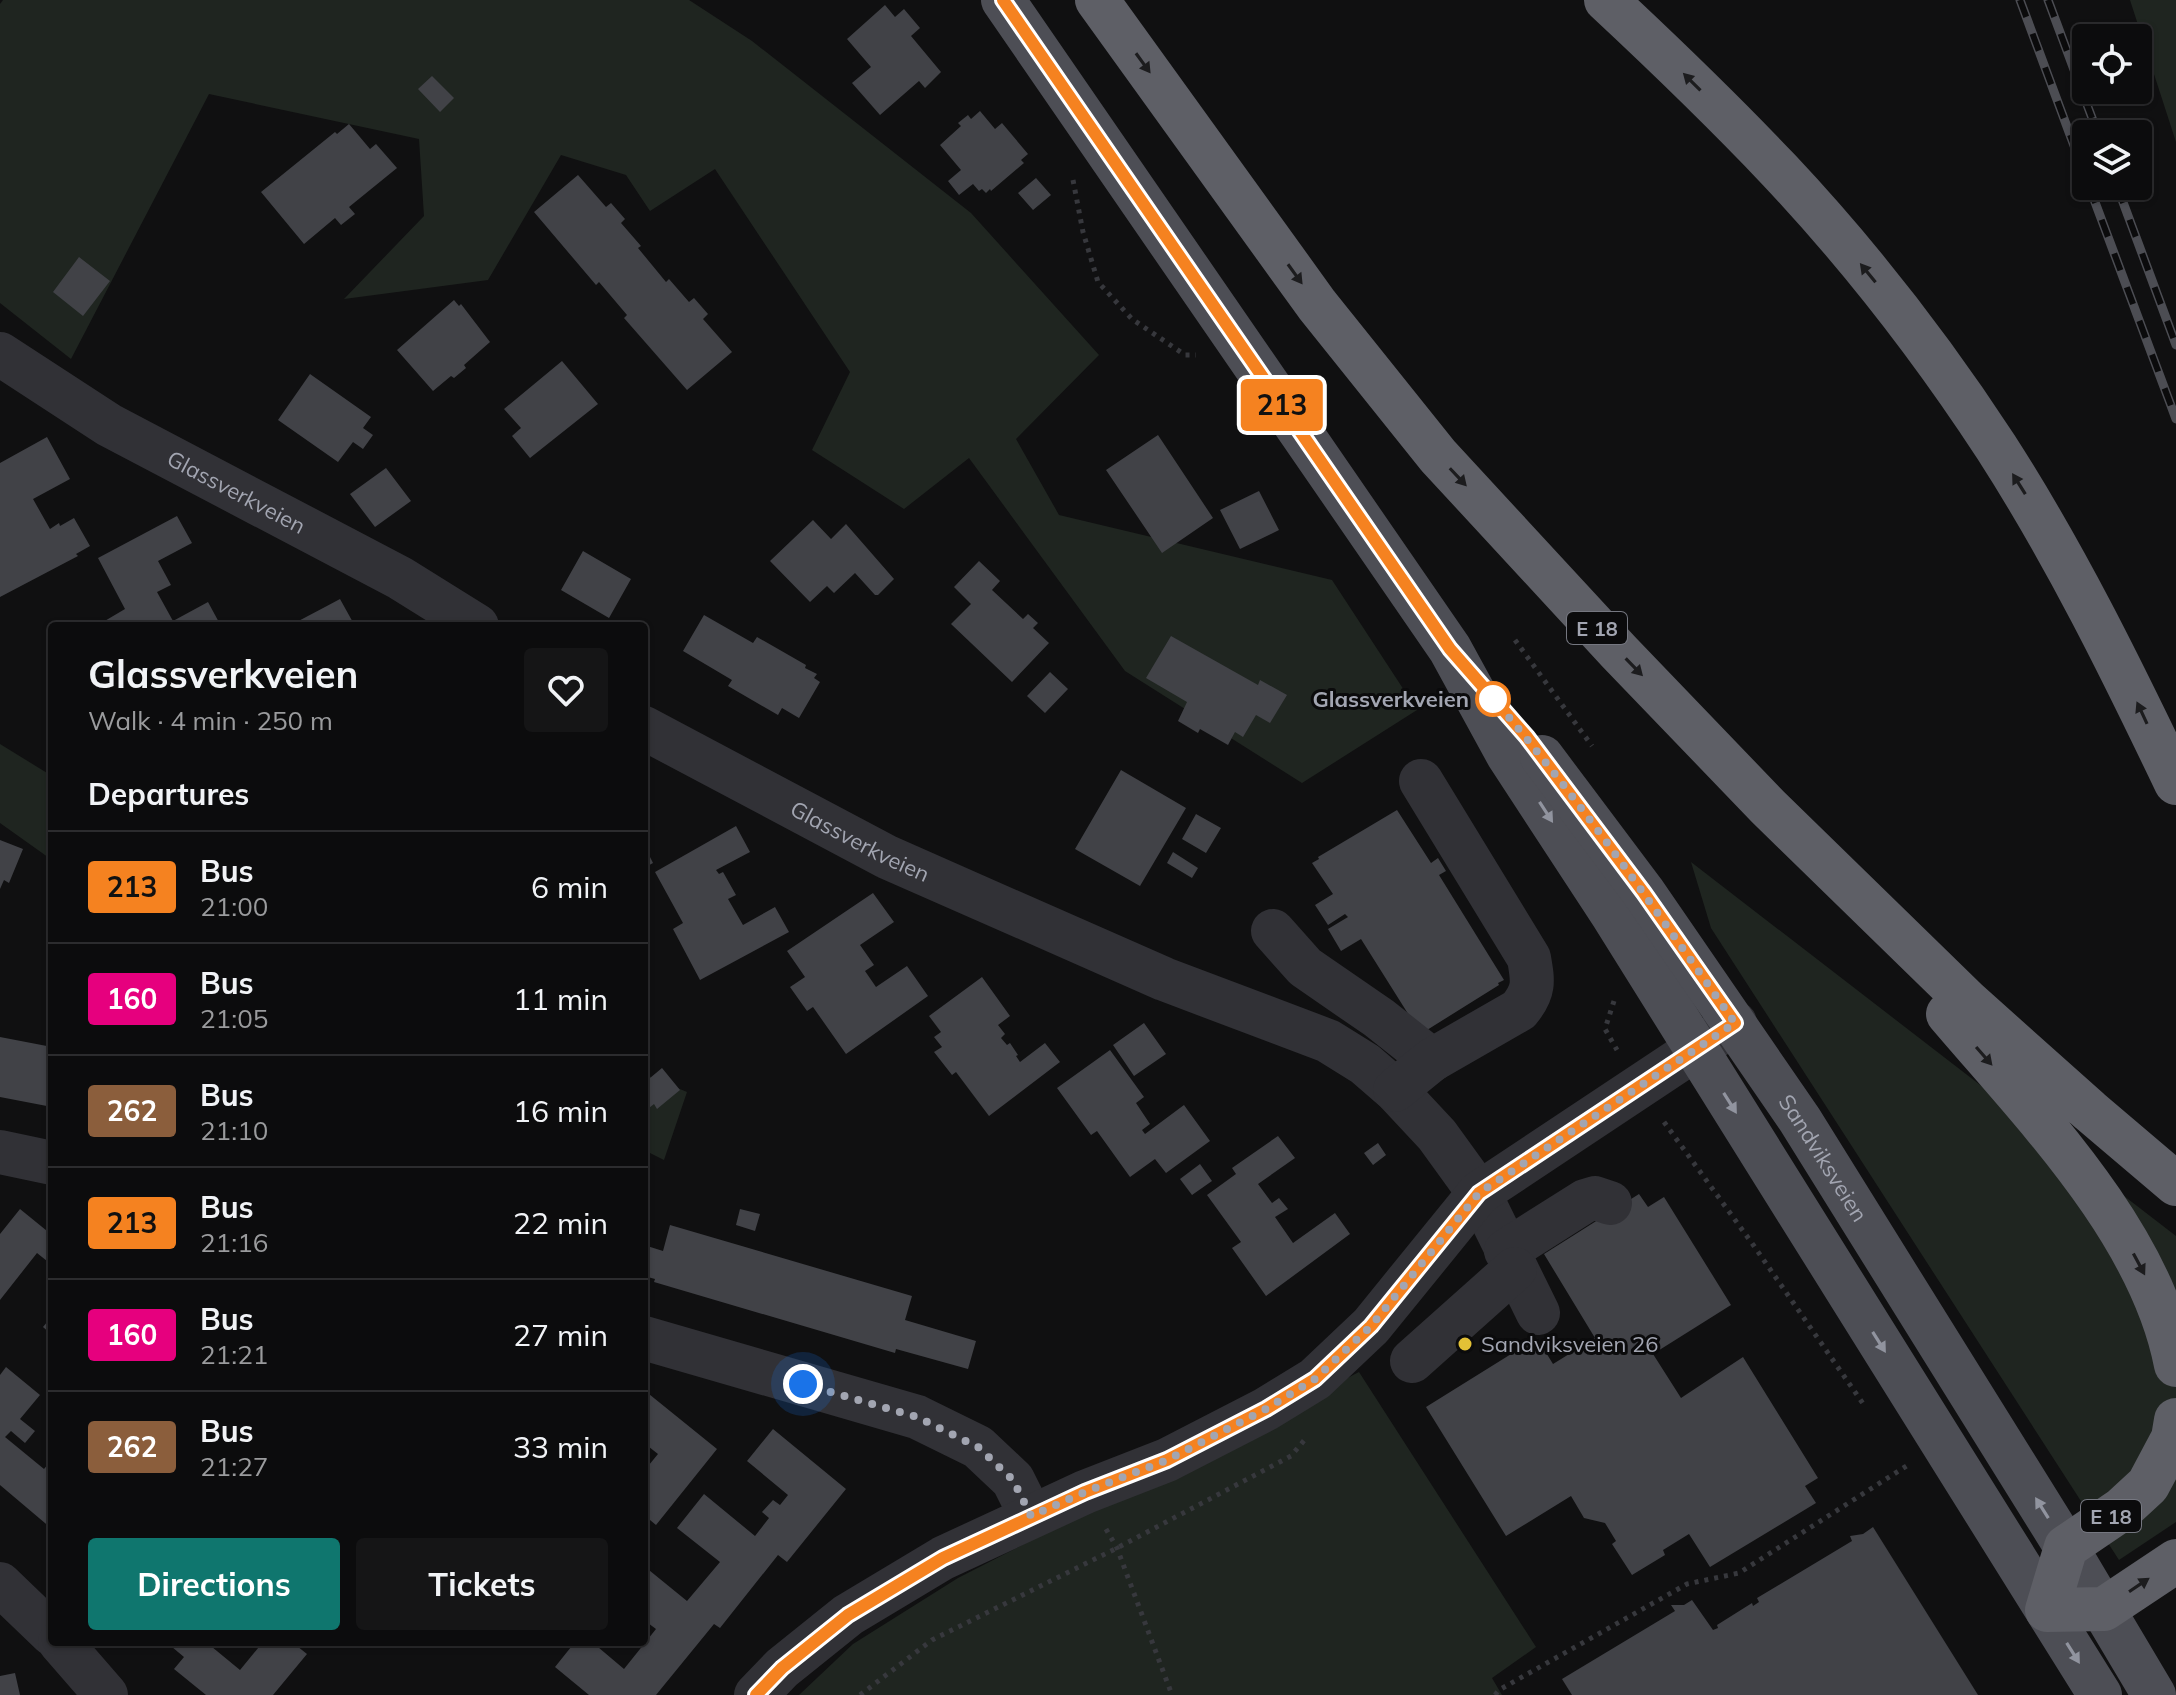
<!DOCTYPE html>
<html lang="en">
<head>
<meta charset="utf-8">
<style>
  body { margin:0; font-family:Mulish,sans-serif; background:#151516; color:#f1f3f6; height:100vh; display:flex; flex-direction:column; font-size:30px; white-space:nowrap }
  * { box-sizing:border-box; margin:0 }
  p { font-size:26px; color:#9a9b9d }
  .icon { flex:none; width:44px; height:44px; fill:none; stroke:currentColor; stroke-width:2; stroke-linecap:round; stroke-linejoin:round }
  .map { position:relative; flex:1; overflow:hidden }
  .panel { position:absolute; left:48px; top:622px; width:600px; height:1024px; display:flex; flex-direction:column; background:#0c0c0d; border-radius:8px; box-shadow:0 2px 6px #0004,0 0 0 2px #2c2c2e }
  .panel>* { flex:none }
  .badge { padding:0 16px; border-radius:6px; font-size:28px; line-height:52px }
  .buttons { position:absolute; left:2072px; top:24px; display:grid; gap:16px }
  .buttons a { display:grid; place-items:center; width:80px; height:80px; border-radius:8px; background:#0c0c0d; box-shadow:0 2px 6px #0004,0 0 0 2px #2c2c2e; font-size:40px }
  .you { position:absolute; width:40px; height:40px; margin:-20px; border:6px solid #fff; border-radius:50%; background:#1a73e8; box-shadow:0 0 0 12px #1a73e833 }
  .map>.badge { position:absolute; translate:-50% -50%; box-shadow:0 0 0 4px #fff }
  h2 { padding:0 40px; font-size:30px; line-height:72px }
  .round { display:grid; place-items:center; flex:none; width:84px; height:84px; border-radius:8px; background:#151516 }
  .overview { display:flex; align-items:center; justify-content:space-between; height:136px; padding:0 40px }
  h1 { font-size:38px; font-weight:700; line-height:60px }
  .cta { display:flex; gap:16px; margin-top:auto; padding:16px 40px }
  .cta a { flex:1; height:92px; border-radius:8px; background:#0f766e; color:#fff; font-size:32px; font-weight:700; line-height:92px; text-align:center }
  .cta a+a { background:#151516; color:#f1f3f6 }
  ul { padding:0; list-style:none }
  li { display:flex; align-items:center; gap:24px; height:112px; padding:0 40px; border-top:2px solid #2c2c2e }
  li div { flex:1 }
  li b { display:block; font-size:30px }
  li em { font-style:normal }
  li .badge { min-width:88px; font-weight:700; text-align:center }
  .map>svg:first-child { display:block }
  .green { fill:#1f2520 }
  .building { fill:#414247 }
  .lines { fill:none; stroke-linecap:round; stroke-linejoin:round }
  .path { stroke:#37383d; stroke-width:5; stroke-dasharray:4 6; stroke-linecap:butt }
  .minor { stroke:#313136; stroke-width:44 }
  .major { stroke:#4d4e55; stroke-width:44 }
  .highway { stroke:#5e5f66; stroke-width:44 }
  .rail-casing { stroke:#4c4d53; stroke-width:9 }
  .rail { stroke:#0b0b0c; stroke-width:6; stroke-dasharray:18; stroke-linecap:butt }
  .oneway { fill:#1c1c1e }
  .oneway2 { fill:#91949f }
  .line-casing { stroke:#fff; stroke-width:18 }
  .line { stroke:#f58220; stroke-width:12 }
  .walk { stroke:#a2a5b1; stroke-width:8; stroke-dasharray:0 14.4 }
  .stop-dot { fill:#fff; stroke:#f58220; stroke-width:4 }
  .poi-dot { fill:#e3c136; stroke:#0b0b0c; stroke-width:3 }
  .labels { text-anchor:middle; dominant-baseline:central; stroke-width:6; stroke-linejoin:round; paint-order:stroke }
  .shield { fill:#0b0b0c; stroke:#757780; stroke-width:2 }
  .shield-label { font-size:20px; font-weight:bold; fill:#a2a5b1 }
  .street-label { font-size:22px; fill:#a2a5b1; stroke:#0b0b0c }
  .stop-label { font-size:22px; font-weight:bold; fill:#a2a5b1; stroke:#0b0b0c; text-anchor:end }
  .poi-label { font-size:22px; fill:#a2a5b1; stroke:#0b0b0c; text-anchor:start }
</style>
</head>
<body>
<div class="map">
<svg width="2176" height="1695" viewBox="0 0 2176 1695">
  <rect width="100%" height="100%" fill="#101011"/>
  <path class="green" d="M 3,0 L 689,0 L 752,41 L 971,213 L 1099,355 L 1016,439 L 1059,515 L 1332,580 L 1417,710 L 1302,783 L 1125,671 L 969,458 L 904,509 L 812,450 L 850,372 L 715,169 L 650,211 L 626,175 L 561,155 L 488,280 L 344,299 L 424,216 L 419,139 L 209,94 L 71,359 L 0,303 L 0,4 Z
    M 2130,0 L 2176,0 L 2176,142 Z
    M 0,744 L 52,776 L 52,860 L 0,823 Z
    M 1691,862 L 2176,1236 L 2176,1522 L 2119,1560 L 1711,928 Z
    M 644,1074 L 687,1092 L 664,1160 L 644,1150 Z
    M 1359,1372 L 1536,1647 L 1492,1678 L 1502,1695 L 799,1695 L 853,1644 L 958,1578 Z"/>
  <path class="building" d="M 885,5 L 895,17 L 904,9 L 920,28 L 911,36 L 941,72 L 925,88 L 919,81 L 880,115 L 852,83 L 871,67 L 847,39 Z
    M 432,76 L 454,98 L 440,112 L 418,89 Z
    M 980,111 L 995,129 L 1002,123 L 1028,154 L 1021,160 L 1024,163 L 991,191 L 990,189 L 986,193 L 982,189 L 979,191 L 973,184 L 959,195 L 948,181 L 961,170 L 940,145 L 961,126 L 958,123 L 968,115 L 971,119 Z
    M 349,124 L 370,149 L 376,144 L 397,168 L 349,207 L 355,214 L 341,225 L 335,218 L 304,244 L 261,192 L 335,132 L 337,134 Z
    M 578,175 L 606,207 L 611,203 L 625,219 L 621,223 L 641,246 L 638,248 L 666,282 L 669,279 L 689,302 L 694,298 L 708,314 L 703,319 L 732,352 L 687,390 L 624,318 L 627,315 L 599,282 L 596,285 L 534,212 Z
    M 1036,178 L 1051,195 L 1033,210 L 1018,193 Z
    M 79,257 L 110,281 L 83,316 L 53,292 Z
    M 454,300 L 459,306 L 461,304 L 490,342 L 464,365 L 466,368 L 454,378 L 451,376 L 433,391 L 397,350 Z
    M 562,361 L 598,404 L 530,458 L 512,436 L 521,428 L 504,409 Z
    M 310,374 L 371,417 L 363,428 L 373,435 L 363,449 L 353,442 L 338,462 L 278,420 Z
    M 1158,435 L 1213,518 L 1162,553 L 1106,470 Z
    M 47,437 L 70,479 L 33,499 L 50,529 L 59,523 L 60,526 L 74,518 L 90,546 L 76,554 L 78,556 L 0,597 L 0,463 Z
    M 386,468 L 411,501 L 375,527 L 350,494 Z
    M 1259,491 L 1279,530 L 1240,549 L 1220,510 Z
    M 177,516 L 192,543 L 158,561 L 171,585 L 157,592 L 173,621 L 208,602 L 221,626 L 105,626 L 103,622 L 125,609 L 98,558 Z
    M 813,520 L 831,539 L 846,524 L 894,579 L 878,595 L 875,595 L 855,573 L 834,593 L 827,586 L 810,602 L 770,561 Z
    M 583,551 L 631,579 L 609,618 L 561,590 Z
    M 979,561 L 1000,581 L 992,590 L 1023,619 L 1028,614 L 1038,623 L 1033,628 L 1049,643 L 1012,682 L 951,624 L 971,604 L 954,587 Z
    M 340,599 L 355,626 L 289,626 L 325,607 Z
    M 704,615 L 753,643 L 757,637 L 806,665 L 805,668 L 817,674 L 814,678 L 820,682 L 799,718 L 782,708 L 778,715 L 728,686 L 732,680 L 683,651 Z
    M 1171,636 L 1258,685 L 1260,680 L 1287,695 L 1270,723 L 1256,715 L 1243,737 L 1235,732 L 1228,745 L 1200,729 L 1198,733 L 1178,721 L 1187,702 L 1146,678 Z
    M 1050,672 L 1068,689 L 1045,713 L 1027,696 Z
    M 1121,770 L 1186,808 L 1140,886 L 1075,849 Z
    M 1397,810 L 1431,863 L 1438,858 L 1446,871 L 1439,875 L 1504,980 L 1498,983 L 1499,985 L 1427,1030 L 1417,1028 L 1361,939 L 1341,951 L 1328,929 L 1348,917 L 1345,914 L 1328,925 L 1315,905 L 1333,894 L 1312,863 L 1319,859 L 1318,857 Z
    M 1196,814 L 1221,828 L 1206,853 L 1182,839 Z
    M 736,826 L 750,852 L 716,870 L 719,874 L 723,872 L 736,895 L 728,899 L 743,925 L 775,907 L 789,932 L 700,980 L 673,929 L 683,923 L 655,872 Z
    M 0,840 L 23,849 L 9,883 L 4,880 L 0,889 Z
    M 644,845 L 653,863 L 644,868 Z
    M 1173,852 L 1198,868 L 1192,878 L 1167,863 Z
    M 873,893 L 894,922 L 860,945 L 874,965 L 865,971 L 876,987 L 907,966 L 928,996 L 846,1054 L 813,1007 L 807,1011 L 790,987 L 805,977 L 787,951 Z
    M 982,977 L 1010,1016 L 998,1025 L 1005,1034 L 1001,1038 L 1007,1045 L 1010,1043 L 1018,1055 L 1016,1056 L 1020,1062 L 1045,1043 L 1060,1062 L 989,1116 L 956,1072 L 952,1075 L 934,1052 L 942,1047 L 934,1037 L 941,1032 L 929,1016 Z
    M 1144,1023 L 1166,1054 L 1134,1076 L 1113,1045 Z
    M 0,1037 L 52,1047 L 52,1107 L 0,1097 Z
    M 1110,1050 L 1144,1097 L 1136,1103 L 1150,1124 L 1142,1130 L 1145,1134 L 1184,1105 L 1210,1141 L 1166,1173 L 1155,1159 L 1130,1177 L 1097,1131 L 1091,1135 L 1057,1088 Z
    M 662,1068 L 680,1090 L 657,1109 L 654,1104 L 649,1108 L 644,1102 L 644,1083 Z
    M 1278,1136 L 1295,1158 L 1258,1184 L 1272,1203 L 1279,1198 L 1288,1209 L 1275,1217 L 1293,1243 L 1335,1213 L 1350,1234 L 1266,1296 L 1232,1248 L 1241,1242 L 1207,1195 L 1236,1174 L 1232,1168 Z
    M 1378,1143 L 1386,1155 L 1373,1165 L 1364,1153 Z
    M 1200,1164 L 1212,1181 L 1192,1195 L 1180,1179 Z
    M 1639,1194 L 1648,1207 L 1664,1197 L 1731,1305 L 1653,1354 L 1681,1398 L 1743,1357 L 1818,1478 L 1805,1486 L 1816,1503 L 1710,1567 L 1689,1534 L 1663,1550 L 1665,1555 L 1632,1575 L 1612,1544 L 1616,1541 L 1605,1523 L 1584,1518 L 1571,1496 L 1506,1536 L 1426,1407 L 1537,1338 L 1553,1364 L 1595,1338 L 1544,1254 Z
    M 20,1209 L 52,1235 L 52,1265 L 37,1253 L 0,1300 L 0,1234 Z
    M 740,1209 L 760,1214 L 755,1231 L 736,1225 Z
    M 670,1225 L 912,1296 L 905,1320 L 976,1341 L 968,1369 L 896,1349 L 895,1353 L 654,1282 L 655,1279 L 644,1276 L 644,1245 L 663,1251 Z
    M 52,1316 L 52,1335 L 43,1327 Z
    M 6,1367 L 40,1395 L 20,1419 L 35,1431 L 25,1443 L 11,1431 L 5,1437 L 44,1469 L 52,1459 L 52,1529 L 0,1485 L 0,1375 Z
    M 644,1390 L 717,1449 L 656,1525 L 644,1515 L 644,1471 L 658,1454 L 644,1443 Z
    M 773,1429 L 846,1489 L 787,1562 L 778,1555 L 720,1628 L 714,1624 L 656,1695 L 589,1695 L 555,1667 L 575,1642 L 592,1642 L 624,1669 L 656,1629 L 644,1620 L 644,1566 L 687,1601 L 720,1562 L 677,1528 L 704,1494 L 755,1536 L 769,1518 L 762,1512 L 773,1500 L 780,1505 L 788,1495 L 747,1461 Z
    M 1873,1527 L 1978,1695 L 1572,1695 L 1562,1679 L 1675,1611 L 1671,1605 L 1684,1605 L 1692,1600 L 1713,1630 L 1718,1628 L 1717,1625 L 1752,1603 L 1753,1606 L 1759,1602 L 1757,1598 L 1852,1541 L 1850,1536 L 1863,1534 Z
    M 166,1642 L 206,1642 L 240,1670 L 263,1642 L 292,1642 L 307,1654 L 273,1695 L 206,1695 L 174,1669 L 184,1657 Z
    M 15,1673 L 20,1695 L 0,1695 L 0,1676 Z"/>
  <g class="lines">
    <path class="path" d="M 1073,180 L 1083,232 L 1098,282 L 1132,319 L 1185,355 L 1196,355
      M 1515,640 L 1592,746
      M 1614,1001 L 1605,1029 L 1617,1050
      M 1664,1122 L 1754,1246 L 1864,1405
      M 1106,1529 L 1117,1548 L 1172,1695
      M 860,1695 L 932,1640 L 1117,1548 L 1291,1456 L 1307,1437
      M 1495,1695 L 1499,1690 L 1687,1584 L 1739,1573 L 1908,1465"/>
    <g class="minor">
      <path id="s1" d="M 0,354 L 109,425 L 400,578 L 477,626"/>
      <path id="s2" d="M 644,728 L 887,857 L 1164,979 L 1328,1041 L 1365,1064 L 1395,1090 L 1437,1135 L 1479,1193 L 1538,1313"/>
      <path d="M 1273,931 L 1305,967 L 1379,1018 L 1432,1060"/>
      <path d="M 1395,1090 L 1432,1060 L 1519,1010 C 1535,991 1533,981 1529,958 L 1421,781"/>
      <path d="M 0,1152 L 52,1163"/>
      <path d="M 1506,1251 L 1585,1201 L 1595,1198 L 1610,1203"/>
      <path d="M 644,1338 L 917,1417 L 978,1447 L 1013,1480 L 1031,1516"/>
      <path d="M 1412,1361 L 1515,1269"/>
      <path d="M 0,1584 L 52,1634"/>
      <path d="M 60,1642 L 106,1695"/>
      <path d="M 756,1695 L 782,1668 L 848,1615 L 943,1558 L 1085,1492 L 1167,1460 L 1266,1409 L 1315,1379 L 1371,1326 L 1479,1193 L 1735,1023"/>
    </g>
    <g class="major">
      <path d="M 1003,0 L 1450,649 L 1508,755 L 1612,914 L 2100,1695"/>
      <path id="s3" d="M 1542,757 L 1644,893 L 1800,1120 L 2066,1547 L 2154,1695"/>
    </g>
    <path class="highway" d="M 1097,0 L 1317,305 L 1438,456 L 1619,652 L 1768,807 L 1968,1002 L 2090,1111 L 2176,1184
      M 1606,0 C 1665,55 1723,111 1779,170 C 1859,255 1932,349 1996,447 C 2065,554 2121,668 2176,783
      M 1948,1014 C 2033,1114 2151,1233 2176,1365
      M 2176,1420 L 2173,1438 L 2148,1485 L 2122,1509 L 2066,1547 L 2047,1610 L 2104,1609 L 2176,1561"/>
    <defs>
      <path id="rail" d="M 2020,0 L 2086,178
        M 2048,0 L 2098,134
        M 2089,186 L 2176,419
        M 2117,186 L 2176,345"/>
    </defs>
    <use href="#rail" class="rail-casing"/>
    <use href="#rail" class="rail"/>
  </g>
  <defs><path id="oneway-solid" d="M-6-.8H1V-3.2L6.5 0L1 3.2V.8H-6Z" transform="scale(2)"/></defs>
  <g class="oneway">
    <use href="#oneway-solid" transform="translate(1143 63) rotate(54)"/>
    <use href="#oneway-solid" transform="translate(1692 82) rotate(-135)"/>
    <use href="#oneway-solid" transform="translate(1868 273) rotate(-129)"/>
    <use href="#oneway-solid" transform="translate(1295 274) rotate(54)"/>
    <use href="#oneway-solid" transform="translate(1458 477) rotate(47)"/>
    <use href="#oneway-solid" transform="translate(2019 484) rotate(-122)"/>
    <use href="#oneway-solid" transform="translate(1634 667) rotate(46)"/>
    <use href="#oneway-solid" transform="translate(2142 713) rotate(-115)"/>
    <use href="#oneway-solid" transform="translate(1984 1056) rotate(49)"/>
    <use href="#oneway-solid" transform="translate(2139 1264) rotate(62)"/>
    <use href="#oneway-solid" transform="translate(2139 1585) rotate(-34)"/>
  </g>
  <g class="oneway2">
    <use href="#oneway-solid" transform="translate(1546 812) rotate(57)"/>
    <use href="#oneway-solid" transform="translate(1730 1103) rotate(58)"/>
    <use href="#oneway-solid" transform="translate(1879 1342) rotate(58)"/>
    <use href="#oneway-solid" transform="translate(2042 1508) rotate(-122)"/>
    <use href="#oneway-solid" transform="translate(2073 1653) rotate(58)"/>
  </g>
  <g class="lines">
    <defs>
      <path id="line" d="M 756,1695 L 782,1668 L 848,1615 L 943,1558 L 1085,1492 L 1167,1460 L 1266,1409 L 1315,1379 L 1371,1326 L 1479,1193 L 1735,1023 L 1644,893 L 1527,737 L 1450,649 L 1003,0"/>
    </defs>
    <use href="#line" class="line-casing"/>
    <use href="#line" class="line"/>
    <path class="walk" d="M 803,1384 L 917,1417 L 978,1447 L 1013,1480 L 1031,1516 L 1085,1492 L 1167,1460 L 1266,1409 L 1315,1379 L 1371,1326 L 1479,1193 L 1735,1023 C 1656,911 1578,796 1488,693 L 1493,699"/>
  </g>
  <circle class="stop-dot" cx="1493" cy="699" r="16"/>
  <circle class="poi-dot" cx="1465" cy="1344" r="8"/>
  <g class="labels">
    <g class="shield">
      <rect x="1567" y="612" width="60" height="32" rx="6"/>
      <rect x="2081" y="1500" width="60" height="32" rx="6"/>
    </g>
    <g class="shield-label">
      <text x="1597" y="628">E 18</text>
      <text x="2111" y="1516">E 18</text>
    </g>
    <g class="street-label">
      <text stroke="none"><textPath href="#s1" startOffset="274">Glassverkveien</textPath></text>
      <text stroke="none"><textPath href="#s2" startOffset="244">Glassverkveien</textPath></text>
      <text stroke="none"><textPath href="#s3" startOffset="490">Sandviksveien</textPath></text>
    </g>
    <g class="stop-label">
      <text x="1469" y="699">Glassverkveien</text>
    </g>
    <g class="poi-label">
      <text x="1481" y="1344">Sandviksveien 26</text>
    </g>
  </g>
</svg>
<div class="buttons">
<a><svg class="icon" aria-label="locate" viewBox="0 0 24 24"><circle cx="12" cy="12" r="6"/><path d="M12 2v4M12 18v4M2 12h4M18 12h4"/></svg></a>
<a><svg class="icon" aria-label="layers" viewBox="0 0 24 24"><path d="M12 4l9 5-9 5-9-5zM3 14l9 5 9-5"/></svg></a>
</div>
<div class="you" style="left:803px;top:1384px"></div>
<b class="badge" style="left:1282px;top:405px;background:#f58220;color:#111">213</b>
<section class="panel">
<div class="overview"><div><h1>Glassverkveien</h1><p>Walk · 4 min · 250 m</p></div><a class="round"><svg class="icon" aria-label="heart" viewBox="0 0 24 24"><path d="M12 20l-8-8c-3-5 5-10 8-4 3-6 11-1 8 4z"/></svg></a></div>
<h2>Departures</h2>
<ul>
<li><span class="badge" style="background:#f58220;color:#111">213</span><div><b>Bus</b><p>21:00</p></div><em>6 min</em></li>
<li><span class="badge" style="background:#e6007e;color:#fff">160</span><div><b>Bus</b><p>21:05</p></div><em>11 min</em></li>
<li><span class="badge" style="background:#8b5e3c;color:#fff">262</span><div><b>Bus</b><p>21:10</p></div><em>16 min</em></li>
<li><span class="badge" style="background:#f58220;color:#111">213</span><div><b>Bus</b><p>21:16</p></div><em>22 min</em></li>
<li><span class="badge" style="background:#e6007e;color:#fff">160</span><div><b>Bus</b><p>21:21</p></div><em>27 min</em></li>
<li><span class="badge" style="background:#8b5e3c;color:#fff">262</span><div><b>Bus</b><p>21:27</p></div><em>33 min</em></li>
</ul>
<div class="cta"><a>Directions</a><a>Tickets</a></div>
</section>
</div>
</body>
</html>
